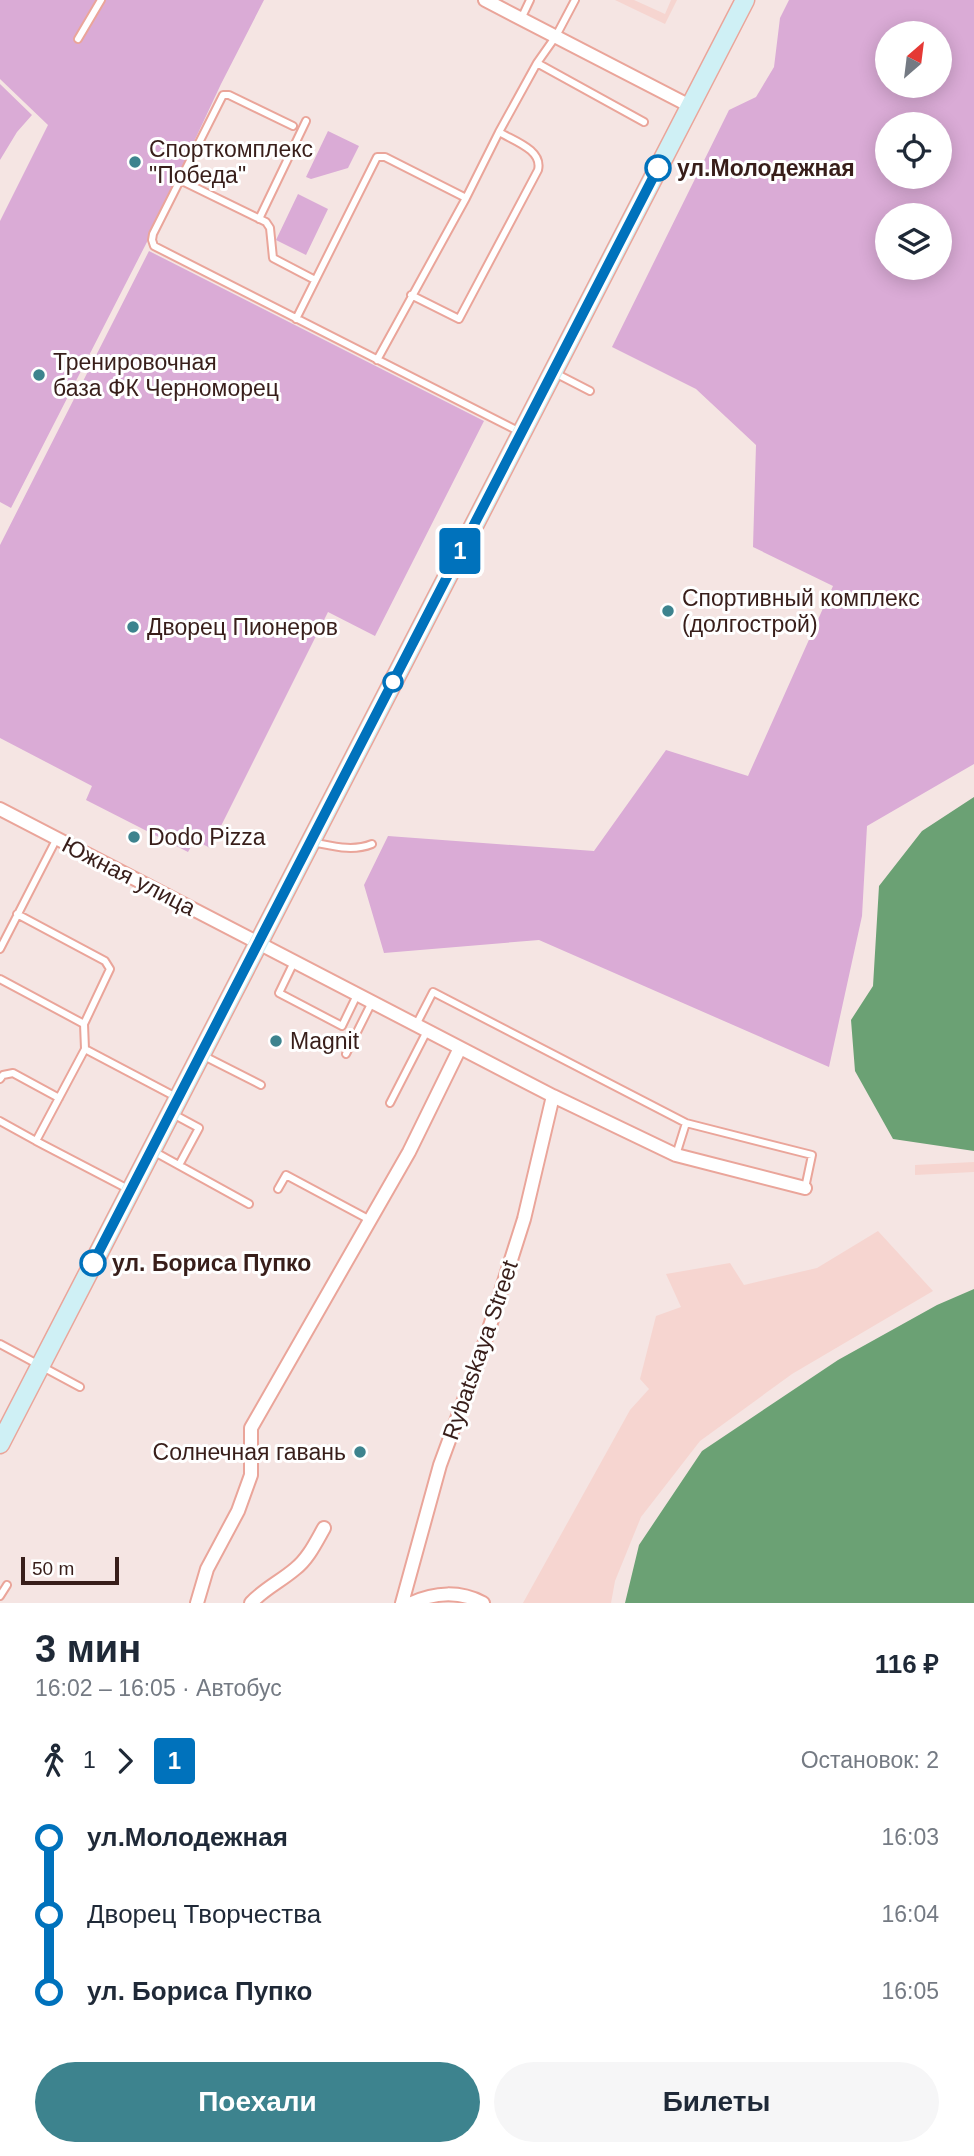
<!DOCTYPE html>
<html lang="ru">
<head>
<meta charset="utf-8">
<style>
  body { margin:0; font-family:Arial,sans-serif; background:#f6f6f7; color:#1f2937; height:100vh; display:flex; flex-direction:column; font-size:26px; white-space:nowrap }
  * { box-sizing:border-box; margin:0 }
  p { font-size:23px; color:#747a83 }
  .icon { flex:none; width:38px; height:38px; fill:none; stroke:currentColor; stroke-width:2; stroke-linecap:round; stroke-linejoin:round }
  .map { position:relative; height:1603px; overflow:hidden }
  .details { display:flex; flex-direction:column; background:#fff; flex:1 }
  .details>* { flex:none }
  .badge { padding:0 14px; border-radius:5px; font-size:24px; line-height:46px }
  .needle { width:46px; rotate:28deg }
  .tools { position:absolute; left:875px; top:21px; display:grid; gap:14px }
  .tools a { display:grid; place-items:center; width:77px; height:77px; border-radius:50%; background:#fff; box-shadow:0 4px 18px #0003; font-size:35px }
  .scale { position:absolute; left:21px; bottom:18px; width:98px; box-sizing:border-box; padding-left:7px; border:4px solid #381e1a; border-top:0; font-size:19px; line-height:24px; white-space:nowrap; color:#381e1a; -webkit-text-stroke:5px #fff; paint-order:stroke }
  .map>.badge { position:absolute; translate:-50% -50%; box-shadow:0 0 0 4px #fff }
  .legs { display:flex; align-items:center; gap:10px; height:77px; padding:0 35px; font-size:23px }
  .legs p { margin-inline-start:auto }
  .head { display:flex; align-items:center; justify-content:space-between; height:119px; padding:0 35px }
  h1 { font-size:38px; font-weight:800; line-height:52px }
  .button { display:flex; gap:14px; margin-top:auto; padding:14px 35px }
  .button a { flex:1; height:80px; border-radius:42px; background:#3d838e; color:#fff; font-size:28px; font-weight:800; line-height:80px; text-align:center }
  .button a+a { background:#f6f6f7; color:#1f2937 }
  ul { padding:0 35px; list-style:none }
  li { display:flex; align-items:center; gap:24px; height:77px; font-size:26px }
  li i { display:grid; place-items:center; width:10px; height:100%; margin:0 9px; background:currentColor }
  li i::after { content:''; width:18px; height:18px; margin:-9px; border:5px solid; border-radius:50%; background:#fff }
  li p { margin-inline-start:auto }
  li:first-child i { background:linear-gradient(#0000 50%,currentColor 0) }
  li:last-child i { background:linear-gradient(currentColor 50%,#0000 0) }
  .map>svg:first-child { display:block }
  .built { fill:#f6d5d0 }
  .green { fill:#daabd6; fill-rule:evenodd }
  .water { fill:#6ba174 }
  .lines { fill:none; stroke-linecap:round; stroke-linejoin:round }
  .lane-casing { stroke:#eaa59a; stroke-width:10 }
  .street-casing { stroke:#eaa59a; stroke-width:16 }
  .secondary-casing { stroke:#eaa59a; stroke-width:21 }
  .lane { stroke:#fff; stroke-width:6 }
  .street { stroke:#fff; stroke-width:12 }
  .secondary { stroke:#cff0f5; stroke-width:18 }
  .line-1-casing { stroke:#fff; stroke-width:16 }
  .line-1 { stroke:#0072bc; stroke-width:10 }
  .poi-dot { fill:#3d838e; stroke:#fff; stroke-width:2.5 }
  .stop-1-dot { fill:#fff; stroke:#0072bc; stroke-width:3.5 }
  .labels { text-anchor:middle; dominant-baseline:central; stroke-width:6; stroke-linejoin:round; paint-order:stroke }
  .poi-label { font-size:23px; fill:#381e1a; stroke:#fff; text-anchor:start }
  .stop-label { font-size:23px; font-weight:bold; fill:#381e1a; stroke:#fff; text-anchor:start }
  .street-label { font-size:23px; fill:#381e1a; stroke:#fff }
</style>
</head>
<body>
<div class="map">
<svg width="974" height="1603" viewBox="0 0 974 1603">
  <rect width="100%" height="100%" fill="#f5e5e3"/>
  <path class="built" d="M 615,0 L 634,0 L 665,14 L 671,0 L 677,0 L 665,24 Z
    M 974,1162 L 974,1172 L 915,1175 L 915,1165 Z
    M 878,1231 L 933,1291 L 792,1374 L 700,1441 L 641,1517 L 615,1581 L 611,1603 L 523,1603 L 630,1410 L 649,1389 L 640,1379 L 656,1316 L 681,1307 L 666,1274 L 730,1263 L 744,1285 L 817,1268 Z"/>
  <path class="green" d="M 0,0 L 264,0 L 221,84 L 148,240 L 11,508 L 0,502 L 0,221 L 48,125 L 0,79 Z
    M 789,0 L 974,0 L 974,764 L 867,826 L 862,916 L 829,1067 L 539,940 L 384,953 L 364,885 L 388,836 L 594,851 L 666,750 L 748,776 L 833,586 L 753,547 L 756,445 L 696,389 L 612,347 L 729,110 L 756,97 L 774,67 L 780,18 ZM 887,33 L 940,33 L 940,86 L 887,86 ZM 887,124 L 940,124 L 940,177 L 887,177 ZM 887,215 L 940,215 L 940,268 L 887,268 Z
    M 0,84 L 32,115 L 17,132 L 0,160 Z
    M 328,131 L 359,146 L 348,168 L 311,179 L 306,177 Z
    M 298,194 L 328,209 L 306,255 L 276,240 Z
    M 149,251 L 484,421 L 375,636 L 328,612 L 210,848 L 195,840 L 188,852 L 86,800 L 92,786 L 0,738 L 0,545 Z"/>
  <path class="water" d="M 974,797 L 974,1151 L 893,1139 L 855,1071 L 851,1020 L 873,986 L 879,886 L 922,831 Z
    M 974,1289 L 974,1603 L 625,1603 L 639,1545 L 702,1451 L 838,1360 L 937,1305 Z"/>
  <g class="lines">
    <defs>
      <path id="lane" d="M 521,19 L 530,0
        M 78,39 L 101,0
        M 537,63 L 644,122
        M 293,126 L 229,95 L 223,95 L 153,234 L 152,240 L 154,246 L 520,432
        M 180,180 L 266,222 L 270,228 L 273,258 L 315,280
        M 259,219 L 306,121
        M 411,295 L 459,319 L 538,170 C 543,150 514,141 499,132 L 537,63 L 556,36 L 575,0
        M 296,319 L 377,157 L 385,157 L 466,198
        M 377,360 L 466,198 L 499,132
        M 555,373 L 590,391
        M 312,842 C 333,846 352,852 372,844
        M 17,914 L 105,961 L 110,969 L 84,1024 L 85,1049 L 36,1141 L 128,1189
        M 0,949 L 57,838
        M 294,962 L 279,993 L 342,1026 L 357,995
        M 0,979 L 84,1024
        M 416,1025 L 433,992 L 686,1123 L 812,1155 L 805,1188
        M 85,1049 L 176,1097
        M 346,1054 L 372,1002
        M 202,1055 L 261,1085
        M 0,1079 L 3,1075 L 13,1073 L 59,1098
        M 390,1103 L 427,1031
        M 173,1114 L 199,1128 L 179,1165
        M 0,1121 L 36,1141
        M 153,1151 L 249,1204
        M 676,1155 L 686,1123
        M 278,1189 L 286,1175 L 370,1220
        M 0,1344 L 80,1387
        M 0,1596 L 7,1585"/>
      <path id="street" d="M 485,0 L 690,106
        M 0,809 L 553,1096 L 676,1155 L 805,1188
        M 197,1603 L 207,1569 L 238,1511 L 251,1475 L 251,1428 L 409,1152 L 460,1048
        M 251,1603 C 264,1589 281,1581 295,1569 C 308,1559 316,1542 324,1528
        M 402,1603 L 440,1465 L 482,1351 L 524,1219 L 553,1096
        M 412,1603 C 435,1592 460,1591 483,1603"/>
      <path id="secondary" d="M 0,1444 L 745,0"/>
    </defs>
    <use href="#lane" class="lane-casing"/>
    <use href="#street" class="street-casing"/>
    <use href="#secondary" class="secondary-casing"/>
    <use href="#lane" class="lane"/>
    <use href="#street" class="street"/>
    <use href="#secondary" class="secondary"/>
  </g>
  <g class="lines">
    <defs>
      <path id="line-1" d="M 93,1263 L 658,168"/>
    </defs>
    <use href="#line-1" class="line-1-casing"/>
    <use href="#line-1" class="line-1"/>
  </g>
  <g class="poi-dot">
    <circle cx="135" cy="162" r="7"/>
    <circle cx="39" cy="375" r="7"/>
    <circle cx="668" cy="611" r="7"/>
    <circle cx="133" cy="627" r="7"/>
    <circle cx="134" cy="837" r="7"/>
    <circle cx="276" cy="1041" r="7"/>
    <circle cx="360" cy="1452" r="7"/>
  </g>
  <g class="stop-1-dot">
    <circle cx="658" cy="168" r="12"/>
    <circle cx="393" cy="682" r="9"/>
    <circle cx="93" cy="1263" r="12"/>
  </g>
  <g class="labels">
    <g class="poi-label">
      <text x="149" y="149">Спорткомплекс<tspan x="149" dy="26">"Победа"</tspan></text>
      <text x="53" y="362">Тренировочная<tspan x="53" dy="26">база ФК Черноморец</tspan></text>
      <text x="682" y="598">Спортивный комплекс<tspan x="682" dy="26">(долгострой)</tspan></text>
      <text x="147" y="627">Дворец Пионеров</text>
      <text x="148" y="837">Dodo Pizza</text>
      <text x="290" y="1041">Magnit</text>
      <text x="346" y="1452" text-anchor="end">Солнечная гавань</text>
    </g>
    <g class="stop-label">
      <text x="677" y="168">ул.Молодежная</text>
      <text x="112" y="1263">ул. Бориса Пупко</text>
    </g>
    <g class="street-label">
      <text transform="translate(129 876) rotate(27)">Южная улица</text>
      <text transform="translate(480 1350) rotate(-71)">Rybatskaya Street</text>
    </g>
  </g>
</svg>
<div class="tools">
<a><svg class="needle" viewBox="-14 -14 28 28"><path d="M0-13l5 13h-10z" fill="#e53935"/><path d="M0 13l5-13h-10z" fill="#747a83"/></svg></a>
<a><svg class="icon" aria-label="locate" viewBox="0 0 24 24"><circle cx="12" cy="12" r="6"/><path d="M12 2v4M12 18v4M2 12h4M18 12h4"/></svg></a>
<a><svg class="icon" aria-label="layers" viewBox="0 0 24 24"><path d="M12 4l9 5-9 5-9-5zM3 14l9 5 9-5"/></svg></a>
</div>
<div class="scale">50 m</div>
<b class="badge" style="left:460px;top:551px;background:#0072bc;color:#fff">1</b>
</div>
<section class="details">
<div class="head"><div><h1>3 мин</h1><p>16:02 – 16:05 · Автобус</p></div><b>116 ₽</b></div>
<div class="legs"><svg class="icon" aria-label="walk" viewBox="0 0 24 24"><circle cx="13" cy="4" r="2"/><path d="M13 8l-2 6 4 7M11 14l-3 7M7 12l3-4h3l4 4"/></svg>1<svg class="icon" aria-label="forward" viewBox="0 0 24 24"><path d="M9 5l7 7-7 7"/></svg><b class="badge" style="background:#0072bc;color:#fff">1</b><p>Остановок: 2</p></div>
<ul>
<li><i style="color:#0072bc"></i><b>ул.Молодежная</b><p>16:03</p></li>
<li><i style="color:#0072bc"></i><span>Дворец Творчества</span><p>16:04</p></li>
<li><i style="color:#0072bc"></i><b>ул. Бориса Пупко</b><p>16:05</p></li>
</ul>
<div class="button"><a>Поехали</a><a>Билеты</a></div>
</section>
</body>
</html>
